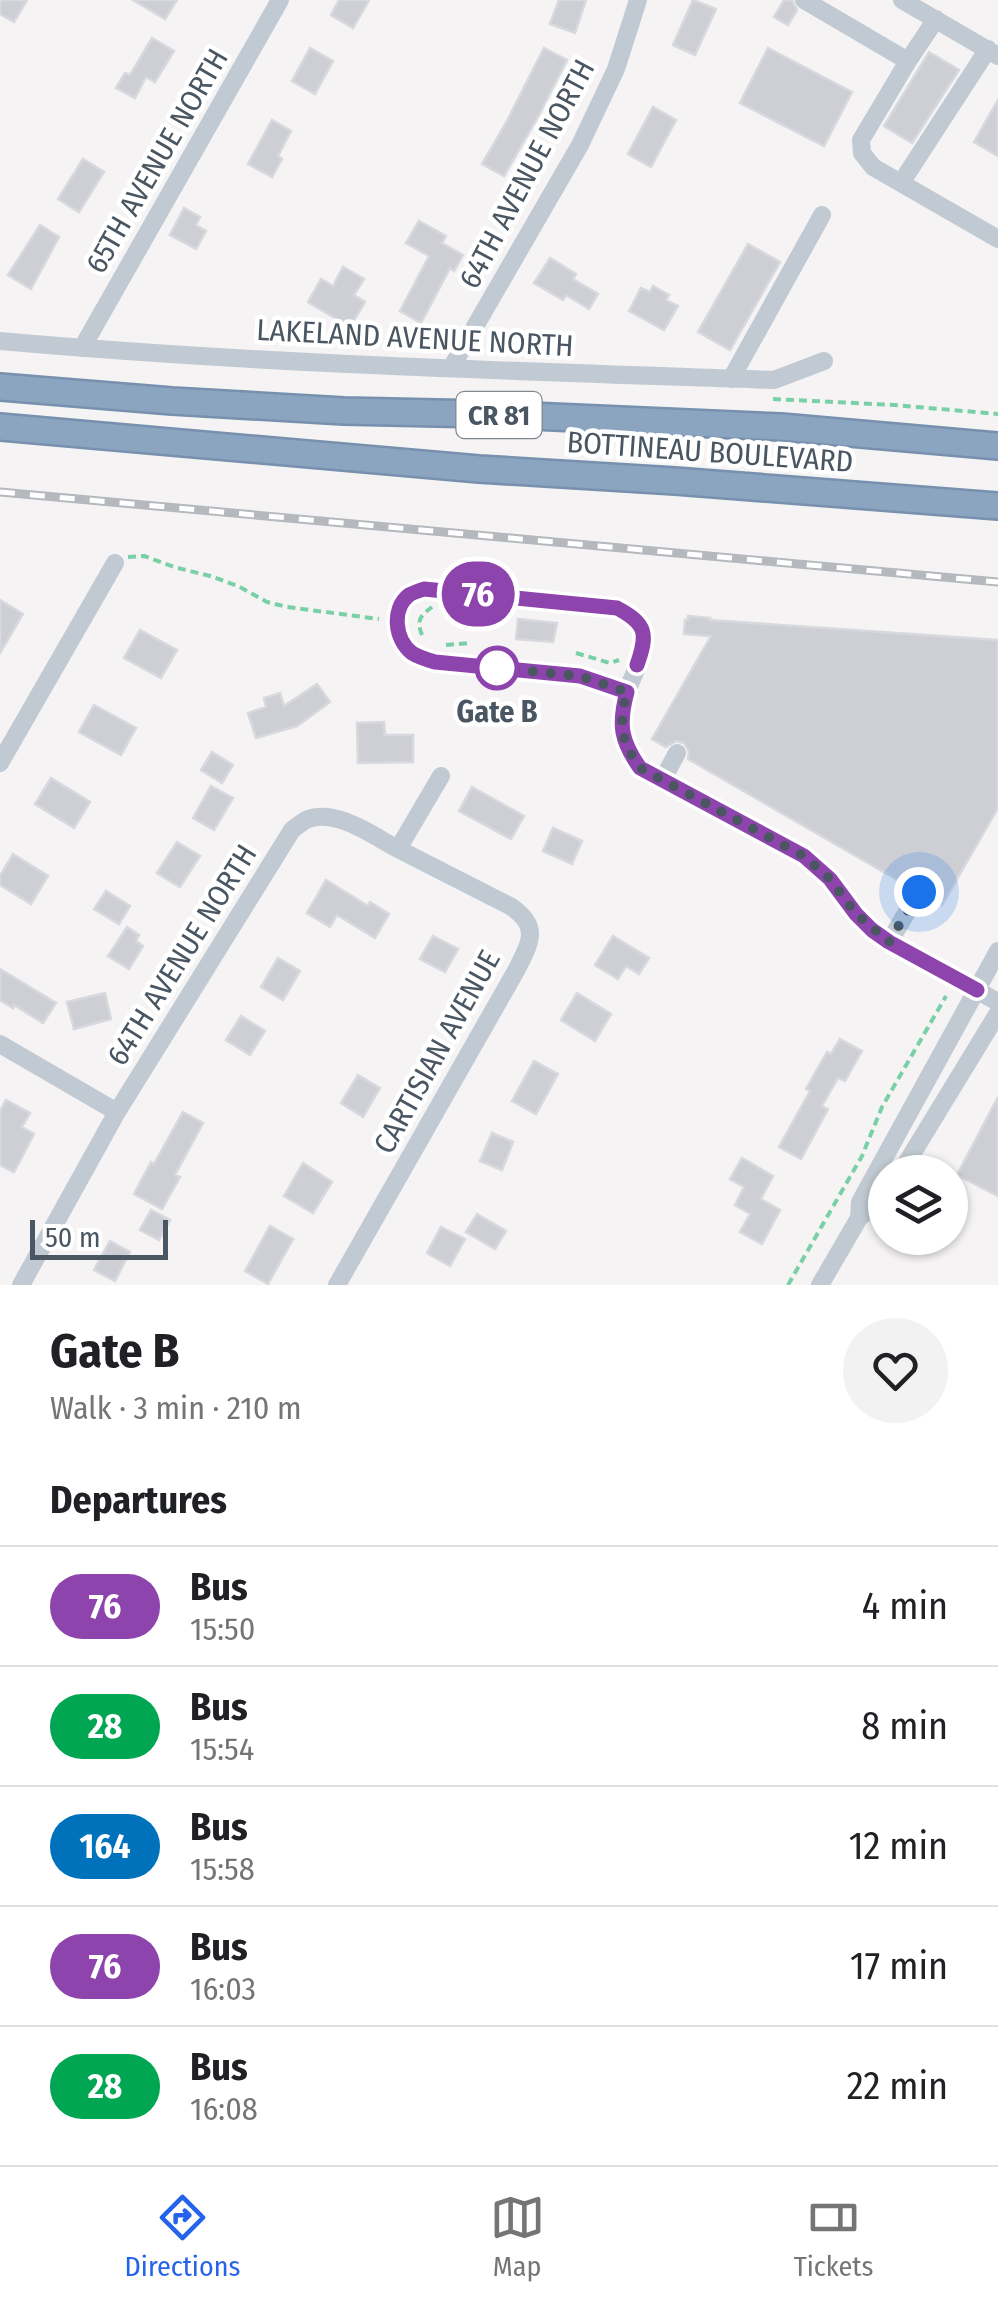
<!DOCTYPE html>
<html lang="en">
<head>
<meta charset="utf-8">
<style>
  body { margin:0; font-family:"Fira Sans Condensed",sans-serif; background:#f2f2f2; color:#202124; height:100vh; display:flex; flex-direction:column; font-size:38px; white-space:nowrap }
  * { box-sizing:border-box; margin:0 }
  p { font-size:32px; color:#757577 }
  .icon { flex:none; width:55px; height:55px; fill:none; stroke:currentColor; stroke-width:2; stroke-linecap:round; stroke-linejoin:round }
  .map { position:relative; height:1285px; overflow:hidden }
  .panel { display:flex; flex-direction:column; background:#fff; flex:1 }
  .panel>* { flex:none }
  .badge { padding:0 20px; border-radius:32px; font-size:35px; line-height:65px }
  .buttons { position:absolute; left:868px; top:1155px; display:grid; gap:20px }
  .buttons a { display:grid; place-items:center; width:100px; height:100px; border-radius:50%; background:#fff; box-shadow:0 2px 8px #0004; font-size:50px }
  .scale { position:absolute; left:30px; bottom:25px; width:138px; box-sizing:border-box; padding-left:10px; border:5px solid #4a5661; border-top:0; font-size:28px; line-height:35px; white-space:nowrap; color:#4a5661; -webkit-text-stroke:8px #fff; paint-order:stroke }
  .you { position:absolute; width:50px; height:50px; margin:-25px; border:8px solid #fff; border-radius:50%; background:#1a73e8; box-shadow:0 0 0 15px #1a73e833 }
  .map>.badge { position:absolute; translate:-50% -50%; box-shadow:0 0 0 5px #fff }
  h2 { padding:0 50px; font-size:38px; line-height:90px }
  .round { display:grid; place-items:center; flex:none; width:105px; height:105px; border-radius:52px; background:#f2f2f2 }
  .headline { display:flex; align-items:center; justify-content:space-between; height:170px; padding:0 50px }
  h1 { font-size:48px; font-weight:700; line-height:75px }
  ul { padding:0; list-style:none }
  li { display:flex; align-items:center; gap:30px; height:120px; padding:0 50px; border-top:2px solid #e0e0e0 }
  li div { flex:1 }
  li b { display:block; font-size:38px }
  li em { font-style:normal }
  li .badge { min-width:110px; font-weight:700; text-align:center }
  .dock { display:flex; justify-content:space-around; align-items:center; height:140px; border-top:2px solid #e0e0e0; background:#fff; font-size:28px; color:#757577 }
  .dock a { display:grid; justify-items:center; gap:5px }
  .dock .selected { color:#2563eb }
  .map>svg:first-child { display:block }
  .building { fill:#cdcfd5; stroke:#d7d9de; stroke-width:2.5 }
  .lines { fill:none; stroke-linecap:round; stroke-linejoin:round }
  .highway-casing { stroke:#7690ad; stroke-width:30 }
  .path { stroke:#7ad0a6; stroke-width:4; stroke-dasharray:8 5; stroke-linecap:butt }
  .minor { stroke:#c1cad2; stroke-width:18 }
  .highway { stroke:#8ba5c1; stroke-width:25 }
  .rail-casing { stroke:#b5b8bd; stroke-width:9 }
  .rail { stroke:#fff; stroke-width:5; stroke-dasharray:15; stroke-linecap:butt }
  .line-casing { stroke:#fff; stroke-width:22 }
  .line { stroke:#8e44ad; stroke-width:15 }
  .walk { stroke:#4a5661; stroke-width:10; stroke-dasharray:0 18 }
  .stop-dot { fill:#fff; stroke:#8e44ad; stroke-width:5 }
  .labels { text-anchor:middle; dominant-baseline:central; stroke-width:9; stroke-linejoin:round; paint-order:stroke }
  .shield { fill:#fff; stroke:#808990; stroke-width:2.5 }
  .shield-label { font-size:28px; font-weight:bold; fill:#4a5661 }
  .street-label { font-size:30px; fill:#4a5661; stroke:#fff }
  .stop-label { font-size:30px; font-weight:bold; fill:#4a5661; stroke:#fff }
</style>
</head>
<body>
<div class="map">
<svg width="998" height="1285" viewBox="0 0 998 1285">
  <rect width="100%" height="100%" fill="#f5f3f3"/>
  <path class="building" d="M 0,0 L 27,0 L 14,22 L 0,14 Z
    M 133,0 L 177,0 L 165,19 Z
    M 339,0 L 369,0 L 353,28 L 331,15 Z
    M 559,0 L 586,0 L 575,33 L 550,24 Z
    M 693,0 L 716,9 L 695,55 L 673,45 Z
    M 784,0 L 792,0 L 797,10 L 788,25 L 774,17 Z
    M 152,38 L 174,51 L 155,82 L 146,77 L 135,98 L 116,88 L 125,73 L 130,75 Z
    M 310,48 L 333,61 L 315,94 L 292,81 Z
    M 544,48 L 567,60 L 539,115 L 504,176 L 482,164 L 507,121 Z
    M 768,48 L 852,92 L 824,146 L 740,103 Z
    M 929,52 L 959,70 L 912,143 L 884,126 Z
    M 998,100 L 998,156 L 974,142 Z
    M 653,107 L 676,120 L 651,167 L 628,154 Z
    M 272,120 L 291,131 L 278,156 L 282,159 L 272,177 L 248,164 Z
    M 83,159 L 104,172 L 79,212 L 58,199 Z
    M 184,208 L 200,217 L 196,225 L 206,231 L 196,249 L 170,235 Z
    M 419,221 L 446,236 L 442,243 L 463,255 L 454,271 L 450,268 L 421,323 L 400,311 L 429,256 L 406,243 Z
    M 40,225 L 59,237 L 31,289 L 8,275 Z
    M 748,244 L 780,262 L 730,350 L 698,332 Z
    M 550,258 L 576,274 L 573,279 L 598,294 L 589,309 L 566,295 L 563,300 L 534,283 Z
    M 343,267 L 364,279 L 354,295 L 365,302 L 350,327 L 308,302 L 321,279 L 333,286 Z
    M 653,286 L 669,295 L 666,300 L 678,306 L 664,330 L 629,311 L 641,288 L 650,292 Z
    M 0,600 L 23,614 L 0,653 Z
    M 688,616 L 710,618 L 709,620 L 998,640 L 998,808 L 942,905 L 930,898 L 930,887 L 925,881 L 914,881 L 908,886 L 688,759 L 689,752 L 684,743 L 676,741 L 666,747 L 652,739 L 711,636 L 684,634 L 685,620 L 688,620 Z
    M 518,619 L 557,623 L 553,642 L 516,639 Z
    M 140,630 L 177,650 L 161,678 L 124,658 Z
    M 317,684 L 330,702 L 297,726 L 256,738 L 248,713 L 266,707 L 264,698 L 280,693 L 284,706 Z
    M 94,705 L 136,728 L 121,755 L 79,732 Z
    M 384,722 L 385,735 L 413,735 L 413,762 L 358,763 L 357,723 Z
    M 212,752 L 233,765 L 222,783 L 201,770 Z
    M 51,778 L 90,802 L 74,828 L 35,804 Z
    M 211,786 L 233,798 L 214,830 L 193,818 Z
    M 472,787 L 524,816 L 511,839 L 459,811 Z
    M 553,828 L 582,841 L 572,864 L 543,851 Z
    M 177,842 L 200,856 L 180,887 L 157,873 Z
    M 13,854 L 48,876 L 31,904 L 0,885 L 0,876 Z
    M 326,880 L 368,906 L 370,902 L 389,914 L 375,938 L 337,915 L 330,927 L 307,913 Z
    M 106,891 L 130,906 L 119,924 L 94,909 Z
    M 127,927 L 139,935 L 136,941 L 143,946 L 129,969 L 108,956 Z
    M 433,936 L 458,949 L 445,972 L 420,959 Z
    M 613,936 L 649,958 L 639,974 L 626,966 L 618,979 L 595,965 Z
    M 278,958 L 300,971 L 283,1000 L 261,987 Z
    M 0,969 L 56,1003 L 43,1023 L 14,1005 L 13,1008 L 0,1000 Z
    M 105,993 L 111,1019 L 74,1029 L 67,1002 Z
    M 577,993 L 611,1014 L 595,1041 L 561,1020 Z
    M 241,1016 L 265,1031 L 250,1055 L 226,1040 Z
    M 840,1039 L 862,1051 L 845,1081 L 838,1078 L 822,1106 L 828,1109 L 801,1159 L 779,1147 L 810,1091 L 806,1089 L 827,1052 L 831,1054 Z
    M 534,1061 L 558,1074 L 536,1114 L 512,1101 Z
    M 358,1075 L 380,1088 L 363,1117 L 341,1103 Z
    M 998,1097 L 998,1196 L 957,1175 Z
    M 6,1100 L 30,1113 L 22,1127 L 34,1134 L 14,1172 L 0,1165 L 0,1111 Z
    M 183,1112 L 203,1123 L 175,1175 L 180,1177 L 162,1209 L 134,1194 L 151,1162 L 154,1164 Z
    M 492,1133 L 513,1142 L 502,1170 L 480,1161 Z
    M 742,1158 L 773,1176 L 761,1199 L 780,1210 L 762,1244 L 740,1232 L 750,1214 L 735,1205 L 744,1187 L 730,1179 Z
    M 303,1163 L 332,1182 L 313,1213 L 284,1196 Z
    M 151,1210 L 170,1220 L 159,1240 L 140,1230 Z
    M 477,1214 L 506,1231 L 495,1249 L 466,1232 Z
    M 270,1226 L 293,1239 L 268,1284 L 245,1271 Z
    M 441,1227 L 465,1239 L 450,1266 L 427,1253 Z
    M 110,1241 L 130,1252 L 115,1281 L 94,1270 Z"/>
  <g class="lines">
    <defs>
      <path id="highway" d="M 0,387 L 172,401 L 344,411 L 483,414 L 781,427 L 998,446
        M 0,427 L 479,469 L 675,481 L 998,506"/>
    </defs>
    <use href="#highway" class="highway-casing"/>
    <path class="path" d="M 773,399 L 894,405 L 998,414
      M 128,557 L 144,556 L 174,567 L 210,576 L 238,586 L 267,602 L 287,607 L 379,619
      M 456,611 L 472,614
      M 422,635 C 416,620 420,616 432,607
      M 446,645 L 471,643
      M 576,653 L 610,663 L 619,660
      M 788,1285 L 862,1156 L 882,1107 L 946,996"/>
    <path class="minor" d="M 804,0 L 908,61 L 861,140 L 862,153 L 873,167 L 998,239
      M 902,0 L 998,56
      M 908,61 L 936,19
      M 901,183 L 988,49
      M 0,341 C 257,364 516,371 774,380 L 824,361
      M 82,348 L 280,0
      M 451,368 L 580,145 L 616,69 L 638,0
      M 731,379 L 822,215
      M 627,692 L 580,676 L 435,663 C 428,660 418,657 412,653 C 395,640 391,609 409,595 C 412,593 421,590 425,589 L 617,608 C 674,639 623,672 621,717 C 621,738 629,752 640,768 L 804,856 L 830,879 L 856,914 L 872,930 L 889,942 L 998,1002
      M 0,763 L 115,563
      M 662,781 L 677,753
      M 889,942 L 919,892
      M 0,1044 L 117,1112
      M 901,1172 L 998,1013
      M 859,1218 L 860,1202 L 998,951
      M 21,1285 L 117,1112 L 292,830 C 297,826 301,823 306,820 C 335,807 373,836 398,849 L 441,776
      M 337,1285 L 517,969 C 531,941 540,926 510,906 L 398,849
      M 820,1285 L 859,1218 L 885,1197"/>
    <use href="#highway" class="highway"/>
    <defs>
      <path id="rail" d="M 0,492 L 998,582"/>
    </defs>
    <use href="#rail" class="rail-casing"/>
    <use href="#rail" class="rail"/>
  </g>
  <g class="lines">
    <defs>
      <path id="line" d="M 637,665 C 648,634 647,624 617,608 L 424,589 C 421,590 412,593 409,595 C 391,609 395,640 412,653 C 418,657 428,660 435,662 L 580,676 L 627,692 C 618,725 621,741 640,768 L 804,856 L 830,879 L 856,914 L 872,930 L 889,942 L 977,990"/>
    </defs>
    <use href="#line" class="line-casing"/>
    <use href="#line" class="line"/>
    <path class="walk" d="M 497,668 L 580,676 L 627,692 C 618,725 621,741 640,768 L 804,856 L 830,879 L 856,914 L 889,942 L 919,892"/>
  </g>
  <circle class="stop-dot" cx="497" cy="668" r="20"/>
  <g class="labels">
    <rect class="shield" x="456.5" y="392" width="85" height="46" rx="8"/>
    <g class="shield-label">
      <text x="499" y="415">CR 81</text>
    </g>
    <g class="street-label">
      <text transform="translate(157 161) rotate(-60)">65TH AVENUE NORTH</text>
      <text transform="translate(527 174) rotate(-62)">64TH AVENUE NORTH</text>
      <text transform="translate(415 338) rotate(3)">LAKELAND AVENUE NORTH</text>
      <text transform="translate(710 452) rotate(4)">BOTTINEAU BOULEVARD</text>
      <text transform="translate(182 955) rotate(-58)">64TH AVENUE NORTH</text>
      <text transform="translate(437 1052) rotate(-61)">CARTISIAN AVENUE</text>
    </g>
    <g class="stop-label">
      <text x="497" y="712">Gate B</text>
    </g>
  </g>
</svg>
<div class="buttons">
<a><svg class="icon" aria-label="layers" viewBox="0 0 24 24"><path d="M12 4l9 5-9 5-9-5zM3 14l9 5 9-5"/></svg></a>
</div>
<div class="scale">50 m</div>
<div class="you" style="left:919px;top:892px"></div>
<b class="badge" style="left:478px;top:594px;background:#8e44ad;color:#fff">76</b>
</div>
<section class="panel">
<div class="headline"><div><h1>Gate B</h1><p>Walk · 3 min · 210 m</p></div><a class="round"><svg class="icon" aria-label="heart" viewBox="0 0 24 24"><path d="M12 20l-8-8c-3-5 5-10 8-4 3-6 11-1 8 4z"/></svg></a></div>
<h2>Departures</h2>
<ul>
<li><span class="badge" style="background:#8e44ad;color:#fff">76</span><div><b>Bus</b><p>15:50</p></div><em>4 min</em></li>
<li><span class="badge" style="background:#00a651;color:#fff">28</span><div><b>Bus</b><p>15:54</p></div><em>8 min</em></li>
<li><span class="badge" style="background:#0072bc;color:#fff">164</span><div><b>Bus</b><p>15:58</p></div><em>12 min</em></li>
<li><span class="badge" style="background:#8e44ad;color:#fff">76</span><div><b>Bus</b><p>16:03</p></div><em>17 min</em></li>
<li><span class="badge" style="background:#00a651;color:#fff">28</span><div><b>Bus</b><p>16:08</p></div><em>22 min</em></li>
</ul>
</section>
<nav class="dock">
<a class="selected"><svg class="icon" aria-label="directions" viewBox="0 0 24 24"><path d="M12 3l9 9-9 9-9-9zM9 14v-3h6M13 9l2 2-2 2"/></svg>Directions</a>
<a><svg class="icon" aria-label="map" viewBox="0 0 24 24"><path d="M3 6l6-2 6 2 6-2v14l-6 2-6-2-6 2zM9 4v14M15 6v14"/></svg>Map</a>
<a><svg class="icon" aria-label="tickets" viewBox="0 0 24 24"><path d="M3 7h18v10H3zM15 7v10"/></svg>Tickets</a>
</nav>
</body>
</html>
